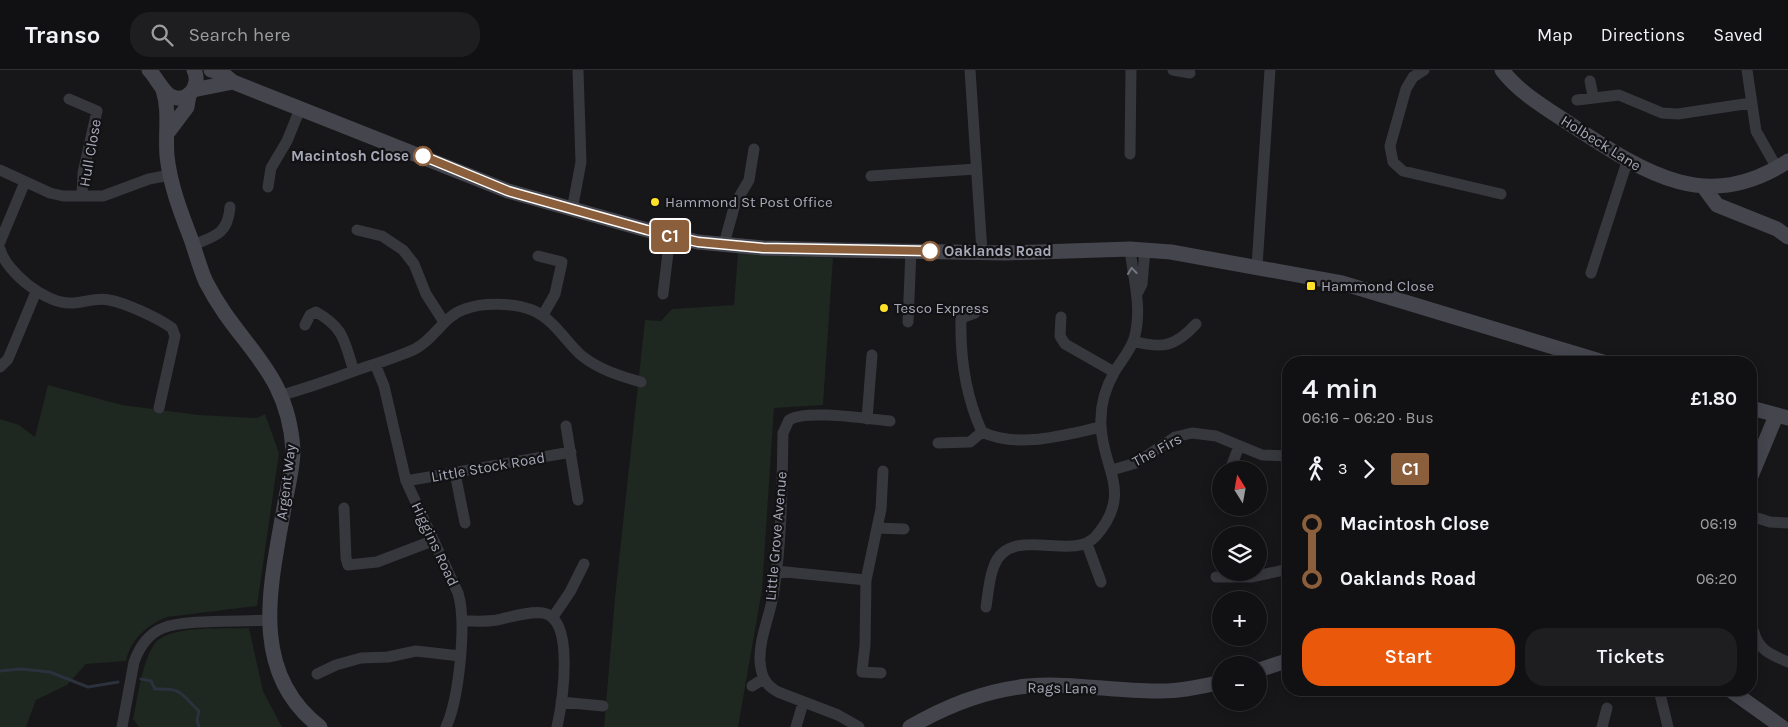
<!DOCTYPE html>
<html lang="en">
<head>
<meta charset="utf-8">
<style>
  body { margin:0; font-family:Karla,sans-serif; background:#1e1e20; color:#f1f3f6; height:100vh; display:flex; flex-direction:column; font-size:19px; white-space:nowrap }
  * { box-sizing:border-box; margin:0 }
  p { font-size:16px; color:#9c9d9f }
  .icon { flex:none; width:28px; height:28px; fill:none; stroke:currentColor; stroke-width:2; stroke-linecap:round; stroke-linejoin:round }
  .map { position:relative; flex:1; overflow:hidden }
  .sheet { position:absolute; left:1282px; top:286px; width:475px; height:340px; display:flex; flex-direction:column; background:#111012; border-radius:20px; box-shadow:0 2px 12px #0003,0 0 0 1px #303032 }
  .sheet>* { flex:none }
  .badge { padding:0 10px; border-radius:4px; font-size:18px; line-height:32px }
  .needle { width:32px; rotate:349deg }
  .fabs { position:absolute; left:1212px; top:391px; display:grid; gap:10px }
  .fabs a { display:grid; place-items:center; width:55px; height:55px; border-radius:50%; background:#111012; box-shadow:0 2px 12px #0003,0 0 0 1px #303032; font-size:25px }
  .map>.badge { position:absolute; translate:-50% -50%; box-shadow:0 0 0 2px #fff }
  .legs { display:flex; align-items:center; gap:8px; height:55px; padding:0 20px; font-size:16px }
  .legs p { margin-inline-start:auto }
  .head { display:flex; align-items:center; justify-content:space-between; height:85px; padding:0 20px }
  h1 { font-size:28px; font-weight:600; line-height:38px }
  .primary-button { display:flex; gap:10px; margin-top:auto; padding:10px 20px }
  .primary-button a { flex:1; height:58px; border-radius:20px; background:#ea580c; color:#fff; font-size:20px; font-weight:600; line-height:58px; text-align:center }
  .primary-button a+a { background:#1e1e20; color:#f1f3f6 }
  ul { padding:0 20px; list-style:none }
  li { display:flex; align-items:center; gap:18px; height:55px; font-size:19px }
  li i { display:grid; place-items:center; width:8px; height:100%; margin:0 6px; background:currentColor }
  li i::after { content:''; width:12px; height:12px; margin:-6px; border:4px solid; border-radius:50%; background:#111012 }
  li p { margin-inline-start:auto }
  li:first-child i { background:linear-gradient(#0000 50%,currentColor 0) }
  li:last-child i { background:linear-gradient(currentColor 50%,#0000 0) }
  header { display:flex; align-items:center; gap:30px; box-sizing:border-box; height:70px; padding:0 25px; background:#111012; border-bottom:1px solid #303032 }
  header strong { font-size:24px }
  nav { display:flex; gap:28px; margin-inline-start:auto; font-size:18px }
  .search { width:350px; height:45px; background:#1e1e20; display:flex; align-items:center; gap:12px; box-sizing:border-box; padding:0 18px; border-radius:20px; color:#9c9d9f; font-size:19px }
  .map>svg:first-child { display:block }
  .green { fill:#1e2720 }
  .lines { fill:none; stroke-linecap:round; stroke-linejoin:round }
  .stream { stroke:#2b323d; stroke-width:3 }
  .street { stroke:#37373e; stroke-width:11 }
  .secondary { stroke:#45454e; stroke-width:15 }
  .oneway { stroke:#757682 }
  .line-1-casing { stroke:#fff; stroke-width:11 }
  .line-1 { stroke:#8b5e3c; stroke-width:8 }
  .stop-1-dot { fill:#fff; stroke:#8b5e3c; stroke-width:2.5 }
  .poi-dot { fill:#ffe127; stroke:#121113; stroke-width:2 }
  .labels { text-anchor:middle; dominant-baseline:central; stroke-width:4.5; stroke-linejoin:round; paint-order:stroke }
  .street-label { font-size:15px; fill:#a7a9b9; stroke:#121113 }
  .stop-label { font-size:15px; font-weight:bold; fill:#a7a9b9; stroke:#121113; text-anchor:end }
  .poi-label { font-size:15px; fill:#a7a9b9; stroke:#121113; text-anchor:start }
</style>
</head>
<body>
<header>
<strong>Transo</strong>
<div class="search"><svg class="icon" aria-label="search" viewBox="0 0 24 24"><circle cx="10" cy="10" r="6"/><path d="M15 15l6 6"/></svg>Search here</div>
<nav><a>Map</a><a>Directions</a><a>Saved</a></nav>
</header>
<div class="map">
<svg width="1788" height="657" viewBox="0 0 1788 657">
  <rect width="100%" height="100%" fill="#171618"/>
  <path class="green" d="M 738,183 L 833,188 L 823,335 L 774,338 L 762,520 L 738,657 L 604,657 L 615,527 L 645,250 L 661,251 L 672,239 L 734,235 Z
    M 48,315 L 122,335 L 199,345 L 257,348 L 265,344 L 279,383 L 257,536 L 167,547 C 146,556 131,569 126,591 L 86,594 L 67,615 L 36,630 L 26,657 L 0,657 L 0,349 L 19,355 L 35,367 Z
    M 249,558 L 263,621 L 282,657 L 139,657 L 133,649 C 138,627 142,589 156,572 C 171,555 227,559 249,558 Z"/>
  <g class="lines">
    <path class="stream" d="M 0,601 L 21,599 L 50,602 L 88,617 L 118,612
      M 141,609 L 151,611 L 155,619 C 184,618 179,623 199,641 L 197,650 L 199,657"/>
    <path class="street" d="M 970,0 L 982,182
      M 1173,0 L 1190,3
      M 1424,0 L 1413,7 L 1406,19 L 1390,76 L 1393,92 L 1403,101 L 1501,124
      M 1747,0 L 1756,61 L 1777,98
      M 1590,11 L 1593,26
      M 69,29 L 97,41 L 83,103 L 82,126
      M 1577,30 L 1619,25 L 1662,43 L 1678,44 L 1751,33
      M 1130,84 L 1131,0
      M 0,100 L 50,123 L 63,126 L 103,126 L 149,109 L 170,105
      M 871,106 L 976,99
      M 268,117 L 271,98 L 287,71 L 300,39
      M 572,140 L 581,92 L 578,0
      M 357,160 L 382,166 L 403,180 L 414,194 L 426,224 L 444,252
      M 0,172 L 25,112
      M 724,174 L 735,134 L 749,110 L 754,79
      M 193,175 C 215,166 228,164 230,137
      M 0,179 C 6,202 46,234 71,233 C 84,233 95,227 109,230 C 126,233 158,248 172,258 L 175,266 L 159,338
      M 538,186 L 562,192 L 555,224 L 543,245
      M 1257,196 L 1270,0
      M 1591,203 L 1627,92
      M 1138,222 L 1142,214 L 1145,180
      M 663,224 L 670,166
      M 975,243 L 961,248 C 960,287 965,325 982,362 C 1018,379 1064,365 1101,357
      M 1061,247 L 1060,266 L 1065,274 L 1114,302
      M 908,252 L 911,181
      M 305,255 L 310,245 L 316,242 C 345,258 344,272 354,301
      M 1133,271 C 1162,279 1175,277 1196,254
      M 375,294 L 384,316 L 406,411 L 458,523 C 467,552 459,629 446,657
      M 0,297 L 8,289 L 36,222
      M 282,325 C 307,318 330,310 354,301 C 374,294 396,288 415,279 C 435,269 443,246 465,239 C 483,232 514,233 532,240 C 554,249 565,271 582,286 C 600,300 620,306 641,312
      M 867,349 L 872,285
      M 566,356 L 578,430
      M 938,373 L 970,372 L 982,362
      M 1112,400 L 1136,393 L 1175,367 L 1192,363 L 1216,366 L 1262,385 L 1289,386
      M 1230,400 L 1239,376
      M 455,403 L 465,453
      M 406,411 L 571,382
      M 1218,424 L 1221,419
      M 344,438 L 346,488 L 348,495 L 377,492 L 432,471
      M 1751,446 L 1770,452 L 1788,453
      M 877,458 L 904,459
      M 1087,474 L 1101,512
      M 776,501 L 866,510
      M 1216,507 L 1251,507 L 1289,499
      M 986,537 C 988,524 989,508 994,496 C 1010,453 1073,493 1096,466 C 1134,422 1102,399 1101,355 C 1100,336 1105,318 1115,301 C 1121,291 1130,281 1134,269 C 1143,238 1133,209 1130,179
      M 553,547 L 570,522 L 584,494
      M 463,551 C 474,551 486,552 497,550 C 511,547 529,541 543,543 C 576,548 562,634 557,657
      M 1754,562 C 1758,580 1772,585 1788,592
      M 881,603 L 862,602 L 865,575 L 866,510 L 881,439 L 883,401
      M 317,604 L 336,595 L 361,588 L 388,587 L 416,581 L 460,586
      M 752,616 L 763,609
      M 1659,620 L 1668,657
      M 561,632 L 603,636
      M 122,657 L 134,592 C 139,578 148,564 163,558 C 184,549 243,552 268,550
      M 796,657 L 803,633
      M 859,657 L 838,645 L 778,622 C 765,615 761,606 760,591 C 759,567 771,544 774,520 C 782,468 782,415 783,363 L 789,350 C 806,339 868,349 890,351
      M 1602,657 L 1607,638"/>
    <path class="secondary" d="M 149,0 C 156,7 161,19 169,25 C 186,36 202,16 194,0
      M 211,0 L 222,3 L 233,12 L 508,121 L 647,160 L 698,172 L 763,178 L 840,180 L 1006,183 L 1130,179 L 1171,182 L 1342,213 L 1603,292
      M 1502,0 C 1519,23 1549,40 1573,56 C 1644,102 1706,145 1788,91
      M 163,20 C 170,41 165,64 167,86 C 170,115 181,143 191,169 C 196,183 200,199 206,212 C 239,277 288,299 293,380 C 293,397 288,416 285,432 C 272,510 246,600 320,657
      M 193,20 L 233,12
      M 169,61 L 187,37 L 189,25
      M 1703,116 L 1717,135 L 1777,159 L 1788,167
      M 1751,338 L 1788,348
      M 1751,406 L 1776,346
      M 1259,600 L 1289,590
      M 1730,620 L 1782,657
      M 910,657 C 946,636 987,620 1028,616 C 1072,612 1117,622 1161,621 C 1182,621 1201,617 1221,612"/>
  </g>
  <defs><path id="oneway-chevron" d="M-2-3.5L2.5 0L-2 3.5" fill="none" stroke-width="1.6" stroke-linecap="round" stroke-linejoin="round" transform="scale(1.25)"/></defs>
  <use class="oneway" href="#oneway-chevron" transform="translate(1132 201) rotate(-96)"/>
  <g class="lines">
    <defs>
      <path id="line-1" d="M 423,86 L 508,121 L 647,160 L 698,172 L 763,178 L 930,181"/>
    </defs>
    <use href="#line-1" class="line-1-casing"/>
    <use href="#line-1" class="line-1"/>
  </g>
  <g class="stop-1-dot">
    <circle cx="423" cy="86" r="9"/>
    <circle cx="930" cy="181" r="9"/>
  </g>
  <g class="poi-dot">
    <circle cx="655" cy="132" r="5"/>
    <rect x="1306" y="211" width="10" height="10" rx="2.5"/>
    <circle cx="884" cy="238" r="5"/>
  </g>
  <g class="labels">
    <g class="street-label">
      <text transform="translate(1601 73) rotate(32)">Holbeck Lane</text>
      <text transform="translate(90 83) rotate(-80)">Hull Close</text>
      <text transform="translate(1157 380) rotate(-28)">The Firs</text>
      <text transform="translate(488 397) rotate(-10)">Little Stock Road</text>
      <text transform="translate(286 412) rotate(-83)">Argent Way</text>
      <text transform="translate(776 466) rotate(-85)">Little Grove Avenue</text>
      <text transform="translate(435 474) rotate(65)">Higgins Road</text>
      <text transform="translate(1062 618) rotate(1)">Rags Lane</text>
    </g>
    <g class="stop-label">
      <text x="409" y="86">Macintosh Close</text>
      <text x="944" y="181" text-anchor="start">Oaklands Road</text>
    </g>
    <g class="poi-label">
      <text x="665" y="132">Hammond St Post Office</text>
      <text x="1321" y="216">Hammond Close</text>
      <text x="894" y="238">Tesco Express</text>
    </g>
  </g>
</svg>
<div class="fabs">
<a><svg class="needle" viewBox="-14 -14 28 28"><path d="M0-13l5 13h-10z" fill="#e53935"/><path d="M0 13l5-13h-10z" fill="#9c9d9f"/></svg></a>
<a><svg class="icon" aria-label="layers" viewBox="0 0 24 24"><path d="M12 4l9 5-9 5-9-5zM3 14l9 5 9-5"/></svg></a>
<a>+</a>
<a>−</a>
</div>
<b class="badge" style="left:670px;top:166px;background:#8b5e3c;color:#fff">C1</b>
<section class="sheet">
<div class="head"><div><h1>4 min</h1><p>06:16 – 06:20 · Bus</p></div><b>£1.80</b></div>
<div class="legs"><svg class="icon" aria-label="walk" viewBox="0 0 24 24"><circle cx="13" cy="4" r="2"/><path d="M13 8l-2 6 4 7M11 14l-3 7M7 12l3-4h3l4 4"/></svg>3<svg class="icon" aria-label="forward" viewBox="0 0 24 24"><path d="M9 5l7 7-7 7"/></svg><b class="badge" style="background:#8b5e3c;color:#fff">C1</b></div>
<ul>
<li><i style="color:#8b5e3c"></i><b>Macintosh Close</b><p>06:19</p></li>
<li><i style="color:#8b5e3c"></i><b>Oaklands Road</b><p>06:20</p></li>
</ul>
<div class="primary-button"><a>Start</a><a>Tickets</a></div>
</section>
</div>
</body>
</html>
